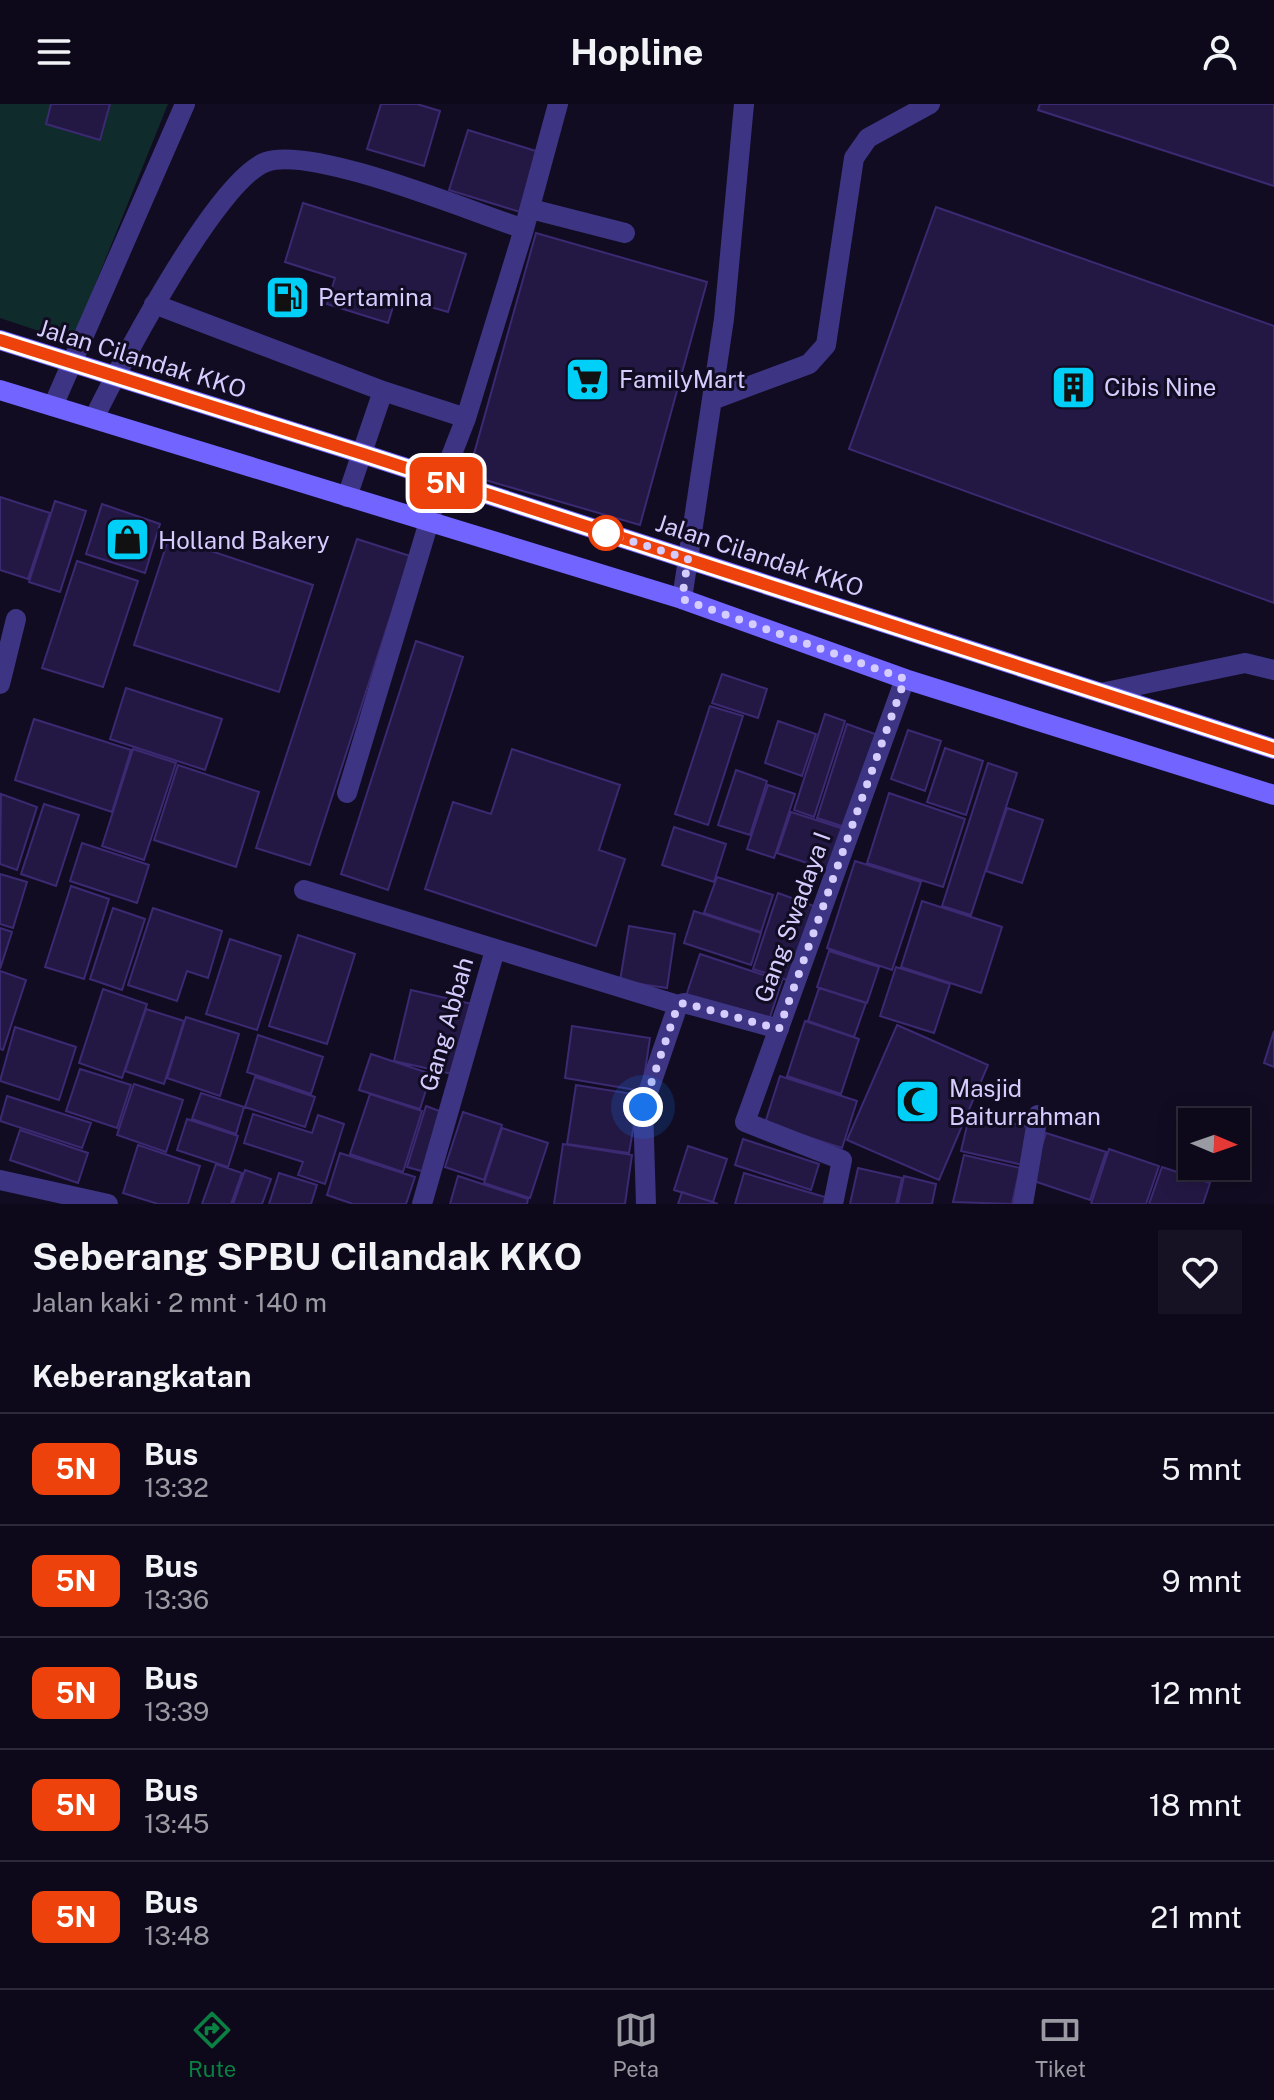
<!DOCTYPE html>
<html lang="id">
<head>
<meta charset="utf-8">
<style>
  body { margin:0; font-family:"Public Sans",sans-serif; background:#161223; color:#f1f3f6; height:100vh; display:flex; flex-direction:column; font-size:30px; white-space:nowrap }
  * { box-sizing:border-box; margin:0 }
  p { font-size:26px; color:#9a9aa2 }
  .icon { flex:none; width:44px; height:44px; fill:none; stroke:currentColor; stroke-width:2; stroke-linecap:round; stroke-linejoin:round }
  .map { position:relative; height:1100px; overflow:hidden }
  .sheet { display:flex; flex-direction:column; background:#0d091a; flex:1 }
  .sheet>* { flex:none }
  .badge { padding:0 16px; border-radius:12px; font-size:28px; line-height:52px }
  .needle { width:52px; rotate:92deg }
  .controls { position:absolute; left:1178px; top:1004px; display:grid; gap:16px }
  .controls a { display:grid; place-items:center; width:72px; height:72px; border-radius:0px; background:#0d091a; box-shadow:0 4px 20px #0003,0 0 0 2px #2d2a39; font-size:40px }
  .you { position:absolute; width:40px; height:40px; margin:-20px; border:6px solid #fff; border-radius:50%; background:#1a73e8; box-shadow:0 0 0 12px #1a73e833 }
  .map>.badge { position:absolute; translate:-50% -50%; box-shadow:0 0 0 4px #fff }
  h2 { padding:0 32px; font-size:30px; line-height:72px }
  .round { display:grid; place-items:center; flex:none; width:84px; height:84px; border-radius:0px; background:#161223 }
  .overview { display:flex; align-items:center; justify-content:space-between; height:136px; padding:0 32px }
  h1 { font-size:38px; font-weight:700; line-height:60px }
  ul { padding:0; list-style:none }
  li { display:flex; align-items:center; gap:24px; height:112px; padding:0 32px; border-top:2px solid #2d2a39 }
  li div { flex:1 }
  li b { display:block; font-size:30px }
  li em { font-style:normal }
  li .badge { min-width:88px; font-weight:700; text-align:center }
  header { display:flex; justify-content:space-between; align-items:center; height:104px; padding:0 32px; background:#0d091a; font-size:36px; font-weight:700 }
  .menu { display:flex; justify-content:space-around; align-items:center; height:112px; border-top:2px solid #2d2a39; background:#0d091a; font-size:22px; color:#9a9aa2 }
  .menu a { display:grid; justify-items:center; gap:4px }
  .menu .selected { color:#0b8043 }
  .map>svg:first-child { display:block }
  .green { fill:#0f2b2c }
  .building { fill:#231844; stroke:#3b2971; stroke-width:2 }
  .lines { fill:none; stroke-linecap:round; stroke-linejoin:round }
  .lane { stroke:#3d3583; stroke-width:20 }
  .street { stroke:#3d3583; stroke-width:20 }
  .secondary { stroke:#7164ff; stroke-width:20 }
  .line-casing { stroke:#fff; stroke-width:18 }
  .line { stroke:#ee420d; stroke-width:12 }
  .walk { stroke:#d6cdff; stroke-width:8; stroke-dasharray:0 14.4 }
  .stop-dot { fill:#fff; stroke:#ee420d; stroke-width:4 }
  .labels { text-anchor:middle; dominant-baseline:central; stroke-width:6; stroke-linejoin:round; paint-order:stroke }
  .poi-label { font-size:24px; fill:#d6cdff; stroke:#110c22; text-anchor:start }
  .street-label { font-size:24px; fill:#d6cdff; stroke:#110c22 }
</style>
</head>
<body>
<header><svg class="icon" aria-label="menu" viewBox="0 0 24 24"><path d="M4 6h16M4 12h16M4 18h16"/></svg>Hopline<svg class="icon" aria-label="person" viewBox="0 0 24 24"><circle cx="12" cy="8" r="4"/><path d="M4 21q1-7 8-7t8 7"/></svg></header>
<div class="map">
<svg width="1274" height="1100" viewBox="0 0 1274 1100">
  <rect width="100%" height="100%" fill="#110c22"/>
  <path class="green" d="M 0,0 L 168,0 L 72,238 L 0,214 Z"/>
  <path class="building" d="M 51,0 L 110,0 L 100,36 L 46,20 Z
    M 381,0 L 417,0 L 440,7 L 424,62 L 367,45 Z
    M 1040,0 L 1274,0 L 1274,82 L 1038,6 Z
    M 468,26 L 539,48 L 520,108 L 449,86 Z
    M 303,99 L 466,150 L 448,208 L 396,193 L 388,219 L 327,200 L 335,174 L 285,158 Z
    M 936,103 L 1274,222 L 1274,499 L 849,345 Z
    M 536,129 L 707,178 L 640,421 L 468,371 Z
    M 0,393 L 50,409 L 28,475 L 0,466 Z
    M 55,397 L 86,407 L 60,488 L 29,478 Z
    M 102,400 L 160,420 L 145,469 L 86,450 Z
    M 169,433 L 313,481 L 279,588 L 134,541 Z
    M 357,435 L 410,452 L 310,761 L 256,744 Z
    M 77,457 L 138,477 L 103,583 L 42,564 Z
    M 416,537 L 463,553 L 388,786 L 341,770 Z
    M 722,570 L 767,585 L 758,614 L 712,599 Z
    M 126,584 L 222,615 L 205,666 L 110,635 Z
    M 710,602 L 743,612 L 708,721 L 675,710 Z
    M 825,610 L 845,617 L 814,713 L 794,706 Z
    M 34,615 L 131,646 L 112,708 L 15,676 Z
    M 778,617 L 816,630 L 802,672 L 765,659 Z
    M 847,620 L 878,631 L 848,724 L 817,714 Z
    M 908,626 L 941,637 L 925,687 L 891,675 Z
    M 945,644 L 983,657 L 966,711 L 927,698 Z
    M 133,645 L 176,659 L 144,756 L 102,742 Z
    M 512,645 L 620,681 L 599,746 L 625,755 L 596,842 L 425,785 L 453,698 L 491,710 Z
    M 988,659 L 1017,669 L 971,811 L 942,802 Z
    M 178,661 L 259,688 L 236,763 L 154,736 Z
    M 736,666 L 767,677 L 750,731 L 718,721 Z
    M 768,681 L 795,690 L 774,754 L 747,745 Z
    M 889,689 L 965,715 L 943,783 L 867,759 Z
    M 1,690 L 37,703 L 17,766 L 0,760 Z
    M 44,700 L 79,711 L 56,782 L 21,770 Z
    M 1007,704 L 1043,716 L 1022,779 L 986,767 Z
    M 791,708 L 844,725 L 831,767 L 777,749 Z
    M 674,723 L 726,740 L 714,778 L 662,761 Z
    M 82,739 L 149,761 L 137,799 L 70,777 Z
    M 855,757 L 921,778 L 892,866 L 827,844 Z
    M 0,770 L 27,778 L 13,824 L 0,820 Z
    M 717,773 L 773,791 L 761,828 L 704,809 Z
    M 71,782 L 109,795 L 84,875 L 45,863 Z
    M 778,789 L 814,802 L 790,877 L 753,865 Z
    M 922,797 L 1002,823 L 981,889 L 901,863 Z
    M 113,804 L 145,815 L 122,886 L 90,875 Z
    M 153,804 L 222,827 L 208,874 L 187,867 L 177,897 L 128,881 Z
    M 694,807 L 761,829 L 751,861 L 684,839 Z
    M 629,822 L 675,830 L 667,884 L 620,877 Z
    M 0,824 L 12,828 L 0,865 Z
    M 298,831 L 355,850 L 327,940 L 269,922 Z
    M 230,835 L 281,852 L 257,926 L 206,910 Z
    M 829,847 L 879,863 L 867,899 L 817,883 Z
    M 700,850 L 782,877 L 768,919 L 686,892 Z
    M 896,863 L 950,880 L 934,929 L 880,912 Z
    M 0,867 L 26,876 L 3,946 L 0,945 Z
    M 819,884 L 866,899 L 854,933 L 808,917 Z
    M 103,885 L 147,900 L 122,974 L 79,959 Z
    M 411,886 L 472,900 L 457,971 L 394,957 Z
    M 146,905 L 184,917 L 164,980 L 125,967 Z
    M 186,913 L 239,930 L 220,992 L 167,974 Z
    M 805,917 L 859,935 L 841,990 L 787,972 Z
    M 897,921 L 988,961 L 939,1076 L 847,1036 Z
    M 572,922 L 650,934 L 642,987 L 565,974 Z
    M 15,923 L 76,943 L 59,996 L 0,977 Z
    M 1274,927 L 1274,963 L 1264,959 Z
    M 258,931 L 323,953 L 311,990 L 247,968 Z
    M 371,950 L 431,970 L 420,1005 L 359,986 Z
    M 80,965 L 131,981 L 117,1024 L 66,1007 Z
    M 780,972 L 857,997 L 842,1044 L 765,1019 Z
    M 255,973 L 315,993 L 305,1023 L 245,1003 Z
    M 134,980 L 183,996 L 166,1048 L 117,1031 Z
    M 576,981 L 639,991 L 629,1049 L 567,1040 Z
    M 201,989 L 244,1003 L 236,1030 L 192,1015 Z
    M 370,990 L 422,1007 L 403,1068 L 350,1050 Z
    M 7,992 L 91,1019 L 82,1044 L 0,1017 Z
    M 426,1002 L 445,1009 L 425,1068 L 407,1063 Z
    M 463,1008 L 502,1021 L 484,1076 L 445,1063 Z
    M 970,1009 L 1032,1024 L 1023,1061 L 961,1047 Z
    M 253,1010 L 312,1029 L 318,1011 L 344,1020 L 325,1080 L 298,1071 L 303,1058 L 244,1039 Z
    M 187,1015 L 238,1032 L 228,1063 L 177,1046 Z
    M 502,1024 L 548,1039 L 530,1094 L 484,1079 Z
    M 20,1026 L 88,1049 L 78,1079 L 10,1056 Z
    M 1046,1029 L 1106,1048 L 1090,1096 L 1031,1076 Z
    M 743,1035 L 819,1060 L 811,1086 L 735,1061 Z
    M 563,1040 L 632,1051 L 625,1100 L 554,1100 Z
    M 138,1041 L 200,1062 L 188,1100 L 158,1100 L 123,1089 Z
    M 688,1042 L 727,1055 L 713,1098 L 674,1086 Z
    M 1109,1045 L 1159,1062 L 1146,1100 L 1091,1100 Z
    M 340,1049 L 415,1073 L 406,1100 L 353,1100 L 327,1091 Z
    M 964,1051 L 1020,1064 L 1012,1100 L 953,1098 Z
    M 216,1060 L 242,1069 L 231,1100 L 202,1100 Z
    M 1162,1063 L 1210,1079 L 1203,1100 L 1149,1100 Z
    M 858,1064 L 902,1074 L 896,1100 L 850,1100 Z
    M 245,1066 L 271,1075 L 262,1100 L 233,1100 Z
    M 279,1069 L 317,1081 L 311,1100 L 269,1100 Z
    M 744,1069 L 828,1094 L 826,1100 L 735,1100 Z
    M 458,1072 L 528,1095 L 527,1100 L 450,1100 Z
    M 904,1072 L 936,1080 L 932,1100 L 898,1100 Z
    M 682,1088 L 718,1100 L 678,1100 Z"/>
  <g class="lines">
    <path class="lane" d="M 531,105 L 625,129
      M 524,125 L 558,0
      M 154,200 L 383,287 L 466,314
      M 712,296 L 809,260 L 826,241 L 854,54 L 868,34 L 930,0
      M 53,302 L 185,0
      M 94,314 C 120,262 216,76 266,58 C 312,41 472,108 524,125 L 466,314 L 441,378
      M 347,393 L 383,287
      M 682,495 L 724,215 L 744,0
      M 1101,589 L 1245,559 L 1274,566"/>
    <path class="street" d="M 0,580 L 16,515
      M 347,689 L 441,378
      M 304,786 L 678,901
      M 0,1076 L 108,1100
      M 422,1100 L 495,846
      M 646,1100 L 643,1003 L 678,901 L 684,899 L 779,925
      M 833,1100 L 842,1056 L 745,1018 L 905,575
      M 1023,1100 L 1038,1011"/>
    <path class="secondary" d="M 0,236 L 360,349 L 1274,645
      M 0,286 L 682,495 L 905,575 L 1274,691"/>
  </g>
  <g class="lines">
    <defs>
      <path id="line" d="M 0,236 L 360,349 L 1274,645"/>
    </defs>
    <use href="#line" class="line-casing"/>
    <use href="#line" class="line"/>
    <path class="walk" d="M 606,429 L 688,455 L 682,495 L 905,575 L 779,925 L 684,899 L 678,901 L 643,1003"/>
  </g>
  <defs>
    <symbol id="fuel-square" viewBox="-11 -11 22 22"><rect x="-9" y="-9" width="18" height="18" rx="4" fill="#00d0f8" stroke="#110c22"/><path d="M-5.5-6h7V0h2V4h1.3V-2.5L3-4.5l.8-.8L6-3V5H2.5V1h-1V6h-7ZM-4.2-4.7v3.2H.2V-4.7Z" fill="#111"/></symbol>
    <symbol id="supermarket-square" viewBox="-11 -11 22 22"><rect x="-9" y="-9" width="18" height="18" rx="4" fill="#00d0f8" stroke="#110c22"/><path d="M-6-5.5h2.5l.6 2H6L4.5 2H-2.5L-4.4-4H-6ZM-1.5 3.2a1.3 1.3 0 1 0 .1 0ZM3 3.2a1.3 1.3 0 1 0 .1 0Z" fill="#111"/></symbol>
    <symbol id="building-square" viewBox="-11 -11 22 22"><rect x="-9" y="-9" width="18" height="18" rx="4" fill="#00d0f8" stroke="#110c22"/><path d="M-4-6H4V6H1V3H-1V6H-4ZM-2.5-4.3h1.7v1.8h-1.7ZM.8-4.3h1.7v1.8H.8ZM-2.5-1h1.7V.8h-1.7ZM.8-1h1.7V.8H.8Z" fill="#111"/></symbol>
    <symbol id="shop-square" viewBox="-11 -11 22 22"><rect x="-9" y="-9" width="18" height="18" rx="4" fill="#00d0f8" stroke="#110c22"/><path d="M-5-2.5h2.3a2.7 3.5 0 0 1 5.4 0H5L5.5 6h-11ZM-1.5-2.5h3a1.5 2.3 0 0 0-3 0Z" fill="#111"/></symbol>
    <symbol id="mosque-square" viewBox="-11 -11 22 22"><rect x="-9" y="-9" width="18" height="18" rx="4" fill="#00d0f8" stroke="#110c22"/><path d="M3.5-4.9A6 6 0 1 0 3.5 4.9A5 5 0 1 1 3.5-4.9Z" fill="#111"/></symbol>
  </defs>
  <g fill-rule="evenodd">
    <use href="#fuel-square" x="262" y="168" width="51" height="51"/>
    <use href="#supermarket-square" x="562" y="250" width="51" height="51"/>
    <use href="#building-square" x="1048" y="258" width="51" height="51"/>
    <use href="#shop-square" x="102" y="410" width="51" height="51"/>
    <use href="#mosque-square" x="892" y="972" width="51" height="51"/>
  </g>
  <circle class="stop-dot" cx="606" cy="429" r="16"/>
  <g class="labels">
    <g class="poi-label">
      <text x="318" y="193">Pertamina</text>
      <text x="619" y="275">FamilyMart</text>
      <text x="1104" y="283">Cibis Nine</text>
      <text x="158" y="436">Holland Bakery</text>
      <text x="949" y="984">Masjid<tspan x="949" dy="28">Baiturrahman</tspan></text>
    </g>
    <g class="street-label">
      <text transform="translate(142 254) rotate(17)">Jalan Cilandak KKO</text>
      <text transform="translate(760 451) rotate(18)">Jalan Cilandak KKO</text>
      <text transform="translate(792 813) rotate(-70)">Gang Swadaya I</text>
      <text transform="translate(446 920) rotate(-74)">Gang Abbah</text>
    </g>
  </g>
</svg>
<div class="controls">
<a><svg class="needle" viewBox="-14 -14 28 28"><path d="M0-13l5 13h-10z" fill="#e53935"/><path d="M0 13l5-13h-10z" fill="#9a9aa2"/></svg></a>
</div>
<div class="you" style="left:643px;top:1003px"></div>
<b class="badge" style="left:446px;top:379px;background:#ee420d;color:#fff">5N</b>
</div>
<section class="sheet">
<div class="overview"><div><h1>Seberang SPBU Cilandak KKO</h1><p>Jalan kaki · 2 mnt · 140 m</p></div><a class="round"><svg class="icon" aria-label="heart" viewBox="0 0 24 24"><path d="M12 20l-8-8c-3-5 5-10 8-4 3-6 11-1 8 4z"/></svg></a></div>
<h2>Keberangkatan</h2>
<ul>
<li><span class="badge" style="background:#ee420d;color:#fff">5N</span><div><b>Bus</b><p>13:32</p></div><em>5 mnt</em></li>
<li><span class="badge" style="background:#ee420d;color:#fff">5N</span><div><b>Bus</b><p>13:36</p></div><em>9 mnt</em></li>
<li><span class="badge" style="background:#ee420d;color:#fff">5N</span><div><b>Bus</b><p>13:39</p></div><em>12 mnt</em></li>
<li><span class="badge" style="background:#ee420d;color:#fff">5N</span><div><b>Bus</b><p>13:45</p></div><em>18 mnt</em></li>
<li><span class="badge" style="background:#ee420d;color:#fff">5N</span><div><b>Bus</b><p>13:48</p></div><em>21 mnt</em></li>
</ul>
</section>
<nav class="menu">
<a class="selected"><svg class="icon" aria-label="directions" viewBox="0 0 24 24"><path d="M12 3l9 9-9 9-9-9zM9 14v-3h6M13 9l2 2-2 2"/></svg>Rute</a>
<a><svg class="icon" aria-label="map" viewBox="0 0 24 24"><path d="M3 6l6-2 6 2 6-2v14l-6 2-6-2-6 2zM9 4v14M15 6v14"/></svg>Peta</a>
<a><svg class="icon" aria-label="tickets" viewBox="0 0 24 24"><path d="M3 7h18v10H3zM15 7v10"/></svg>Tiket</a>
</nav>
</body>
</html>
